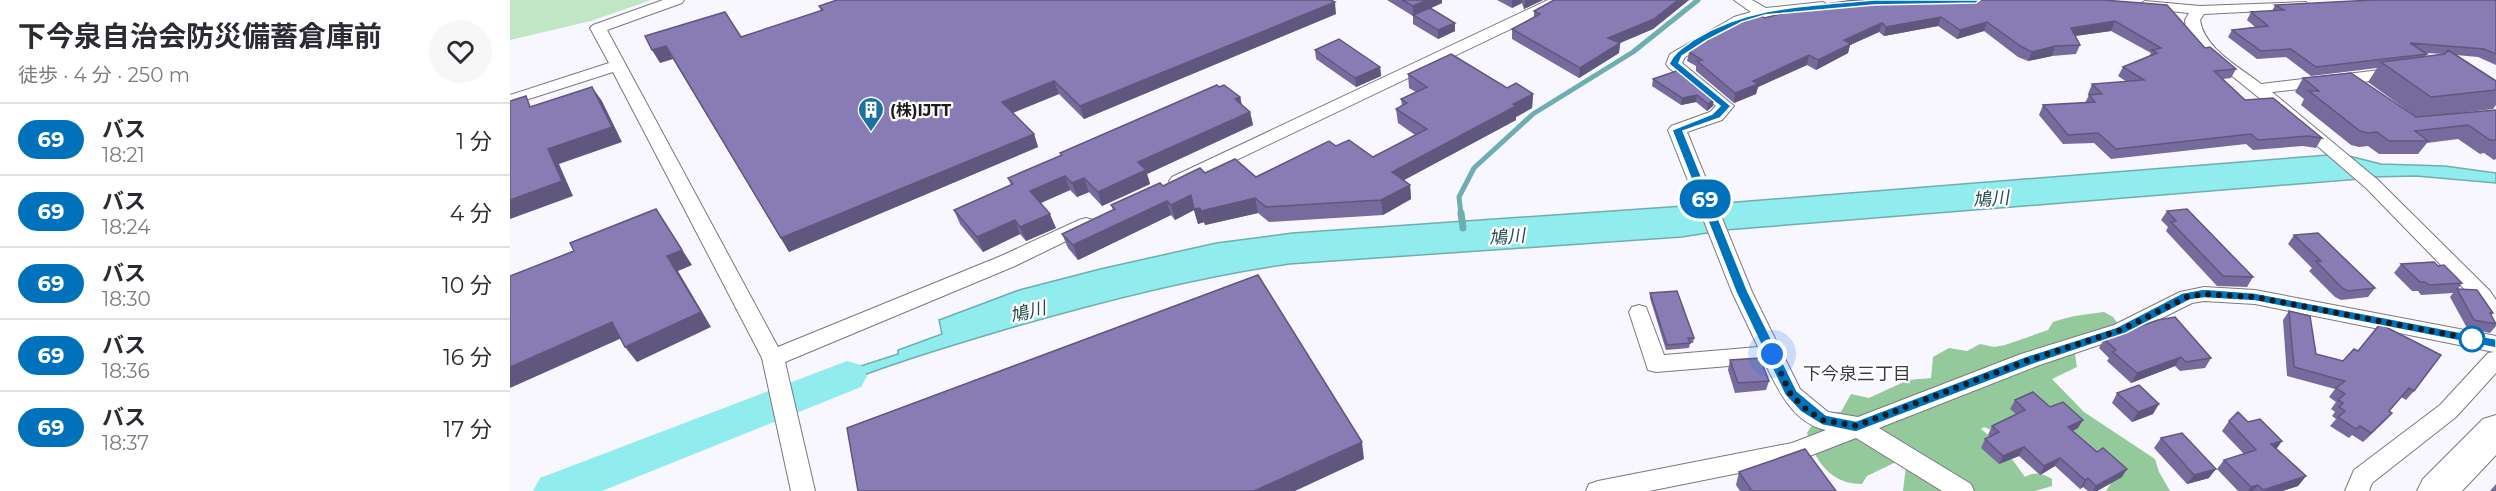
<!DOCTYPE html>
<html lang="ja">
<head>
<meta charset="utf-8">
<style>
  body { margin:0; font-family:Montserrat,"Noto Sans JP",sans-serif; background:#f7f7f7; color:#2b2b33; height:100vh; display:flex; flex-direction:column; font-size:22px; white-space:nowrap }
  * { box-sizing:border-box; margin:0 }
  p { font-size:20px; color:#7c7c81 }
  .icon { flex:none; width:33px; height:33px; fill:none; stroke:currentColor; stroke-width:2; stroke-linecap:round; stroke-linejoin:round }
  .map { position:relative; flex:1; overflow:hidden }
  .side { display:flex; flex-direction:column; background:#fff; width:510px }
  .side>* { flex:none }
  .badge { padding:0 12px; border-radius:20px; font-size:21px; line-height:39px }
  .you { position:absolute; width:30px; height:30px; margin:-15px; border:4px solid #fff; border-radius:50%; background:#1a73e8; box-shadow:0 0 0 9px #1a73e833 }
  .map>.badge { position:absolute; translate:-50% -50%; box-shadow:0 0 0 3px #fff }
  .round { display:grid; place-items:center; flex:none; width:63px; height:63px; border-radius:32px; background:#f7f7f7 }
  .summary { display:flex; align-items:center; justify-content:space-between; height:102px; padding:0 18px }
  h1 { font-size:28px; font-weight:700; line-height:45px }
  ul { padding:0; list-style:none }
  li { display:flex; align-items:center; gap:18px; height:72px; padding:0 18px; border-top:2px solid #e1e1e2 }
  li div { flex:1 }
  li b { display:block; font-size:22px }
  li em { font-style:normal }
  li .badge { min-width:66px; font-weight:700; text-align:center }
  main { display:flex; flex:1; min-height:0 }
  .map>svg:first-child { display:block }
  .green { fill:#c2e5c6 }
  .forest { fill:#94ca9b }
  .water { fill:#91ecee; stroke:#6eadb0; stroke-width:1.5 }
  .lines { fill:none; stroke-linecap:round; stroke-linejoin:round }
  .stream-far1 { stroke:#6eadb0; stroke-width:5 }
  .stream { stroke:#6eadb0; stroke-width:7 }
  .river { fill:#91ecee; fill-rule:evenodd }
  .minor-casing { stroke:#79787f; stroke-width:2 }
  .primary-casing { stroke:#79787f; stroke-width:2 }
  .minor { fill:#fff; fill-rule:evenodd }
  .primary { fill:#fff; fill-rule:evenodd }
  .wall { fill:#766b9c; fill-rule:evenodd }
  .shaded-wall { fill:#60577f }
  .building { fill:#897cb5; stroke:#60577f; stroke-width:1.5 }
  .line { fill:#0072bc; stroke:#fff; stroke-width:1.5 }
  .walk { stroke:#1c1b1e; stroke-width:6; stroke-dasharray:0 10.8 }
  .stop-dot { fill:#fff; stroke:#0072bc; stroke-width:3 }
  .labels { text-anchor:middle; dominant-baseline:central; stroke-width:4.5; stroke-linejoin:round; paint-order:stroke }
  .poi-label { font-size:16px; font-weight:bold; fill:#1c1b1e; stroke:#fff; text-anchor:start }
  .water-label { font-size:18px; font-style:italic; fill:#214b4c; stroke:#fff }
  .neighbourhood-label { font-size:18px; fill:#3a393f; stroke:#fff }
</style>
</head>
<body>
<main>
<section class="side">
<div class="summary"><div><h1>下今泉自治会防災備蓄倉庫前</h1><p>徒歩 · 4 分 · 250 m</p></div><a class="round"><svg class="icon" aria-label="heart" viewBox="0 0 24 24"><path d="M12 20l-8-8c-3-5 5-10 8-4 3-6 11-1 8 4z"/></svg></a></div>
<ul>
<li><span class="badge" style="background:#0072bc;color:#fff">69</span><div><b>バス</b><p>18:21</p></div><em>1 分</em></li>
<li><span class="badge" style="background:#0072bc;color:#fff">69</span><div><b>バス</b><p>18:24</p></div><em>4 分</em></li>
<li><span class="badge" style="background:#0072bc;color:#fff">69</span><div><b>バス</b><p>18:30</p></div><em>10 分</em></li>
<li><span class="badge" style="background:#0072bc;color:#fff">69</span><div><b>バス</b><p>18:36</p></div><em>16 分</em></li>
<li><span class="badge" style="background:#0072bc;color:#fff">69</span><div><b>バス</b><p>18:37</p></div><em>17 分</em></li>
</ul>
</section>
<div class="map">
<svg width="1986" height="491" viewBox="0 0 1986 491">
  <rect width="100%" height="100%" fill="#f8f6fe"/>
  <path class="green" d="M 0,0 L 141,0 L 81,21 L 0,40 Z"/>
  <path class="forest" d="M 1594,312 L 1603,317 L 1608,324 L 1565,354 L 1567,367 L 1542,379 L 1574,412 L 1645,459 L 1649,472 L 1660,491 L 1596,491 L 1603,480 L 1474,427 L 1471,429 L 1502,454 L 1502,459 L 1515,477 C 1526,471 1532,473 1542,479 L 1542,486 L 1525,491 L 1393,491 L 1396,466 L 1386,462 L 1357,476 L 1352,484 C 1320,484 1305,461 1297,433 C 1306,418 1313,411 1331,412 L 1341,394 L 1359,398 L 1398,380 L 1421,378 L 1423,357 L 1439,348 L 1457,351 L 1470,344 L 1484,347 L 1495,345 L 1538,330 L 1543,322 C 1563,315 1573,315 1594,312 Z"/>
  <path class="water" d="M 1818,155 L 1851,179 L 1216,230 L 1172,237 L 780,264 C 687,277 594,301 504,327 C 433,348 363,369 296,398 L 292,385 L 388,354 L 388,350 L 432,334 L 429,320 L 509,290 L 590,269 L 706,243 L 782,233 L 1188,205 Z
    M 1839,156 L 1871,164 L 1935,166 L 1986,173 L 1986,183 L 1906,176 L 1863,177 Z"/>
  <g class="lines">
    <path class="stream-far1" d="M 951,215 L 949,197 L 964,168 L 1023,114 L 1123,52 L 1188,0"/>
    <path class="stream" d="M 951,213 L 953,228"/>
    <path class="river" d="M 337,361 L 351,365 L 357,376 L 351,387 L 92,491 L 23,491 L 30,478 Z"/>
    <defs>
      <path id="minor" d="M 153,0 L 174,0 L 172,3 L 97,30 L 268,347 L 491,256 L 569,220 L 576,218 L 583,220 L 586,224 L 583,228 L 505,266 L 275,362 L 305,491 L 281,491 L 252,358 L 103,72 L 0,105 L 0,95 L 99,63 L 80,28 L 83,25 Z
        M 1038,0 L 1057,0 L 1055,3 L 674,185 L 662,185 L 659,181 L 662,177 Z
        M 1224,0 L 1242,0 L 1256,8 L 1313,2 L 1320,6 L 1313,10 L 1255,17 L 1234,23 L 1175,57 L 1172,63 L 1224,106 L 1212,120 L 1177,132 L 1242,292 L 1290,389 L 1318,412 L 1348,417 L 1511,354 L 1604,325 L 1670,292 L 1694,287 L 1745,290 L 1986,336 L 1986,373 L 1946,417 L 1862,483 L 1859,491 L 1835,491 L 1844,470 L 1930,405 L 1978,353 L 1984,352 L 1745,304 L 1694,301 L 1682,303 L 1618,335 L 1527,366 L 1369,428 L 1461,484 L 1464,491 L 1432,491 L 1346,438 L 1284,462 L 1139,491 L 1076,491 L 1079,484 L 1088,481 L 1282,443 L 1316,430 C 1283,423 1268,390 1255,363 L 1146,372 L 1138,370 L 1119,312 L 1122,307 L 1129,305 L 1136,307 L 1154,355 L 1248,347 L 1222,292 L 1158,130 L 1161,126 L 1200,112 L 1206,106 L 1158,67 L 1156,64 L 1160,54 L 1224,17 L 1241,12 Z
        M 1473,0 L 1466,4 L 1345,8 L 1338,4 L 1343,0 Z
        M 1635,1 L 1690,6 L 1796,2 L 1798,5 L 1791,9 L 1694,14 L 1690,20 C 1694,49 1730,67 1751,84 L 1888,68 L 1894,70 L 1896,73 L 1888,78 L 1762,92 L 1868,180 L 1980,291 L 1986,300 L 1986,325 L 1979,322 L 1966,301 L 1856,188 L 1790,131 L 1690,50 L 1676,33 L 1675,20 L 1679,13 L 1630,8 L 1628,5 Z"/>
      <path id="primary" d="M 1986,415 L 1986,455 L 1952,491 L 1907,491 L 1913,479 L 1973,419 Z"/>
    </defs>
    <use href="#minor" class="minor-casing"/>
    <use href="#primary" class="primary-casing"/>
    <use href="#minor" class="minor"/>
    <use href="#primary" class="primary"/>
  </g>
  <path class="wall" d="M 325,0 L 821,0 L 826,14 L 574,119 L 549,94 L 503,113 L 524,134 L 528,147 L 279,252 L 163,59 L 150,63 L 311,11 L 309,6 L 325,1 Z
    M 877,0 L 932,0 L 932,3 L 921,8 L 945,23 L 945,31 L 928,39 L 903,24 L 903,16 Z
    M 987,0 L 1033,0 L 1014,9 L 1012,3 L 1002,8 Z
    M 1044,0 L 1179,0 L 1143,29 L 1110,43 L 1109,53 L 1069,78 L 1002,39 L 1002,29 L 1024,17 L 1024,11 Z
    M 1593,0 L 1695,48 L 1726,69 L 1721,78 L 1713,79 L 1735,100 L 1812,138 L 1806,148 L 1793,146 L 1743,150 L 1736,144 L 1601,159 L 1584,143 L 1553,144 L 1529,115 L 1533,105 L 1575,103 L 1579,95 L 1578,94 L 1582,84 L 1617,82 L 1608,76 L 1613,67 L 1639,56 L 1641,53 L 1601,31 L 1565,36 L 1570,45 L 1566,54 L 1542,56 L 1518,61 L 1508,57 L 1474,31 L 1447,39 L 1428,26 L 1374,36 L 1369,32 L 1340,45 L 1338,53 L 1306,70 L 1297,65 L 1248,87 L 1246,94 L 1224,103 L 1186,71 L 1186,66 L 1177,61 L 1179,52 L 1194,42 L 1195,39 L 1255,18 Z
    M 1986,0 L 1986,65 L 1968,57 L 1946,55 L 1986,81 L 1986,105 L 1983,109 L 1916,117 L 1986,110 L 1986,159 L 1984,160 L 1974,153 L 1970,154 L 1948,139 L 1917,143 L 1908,154 L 1869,154 L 1858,146 L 1849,147 L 1841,145 L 1791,105 L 1794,99 L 1785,92 L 1793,78 L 1906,117 L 1858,82 L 1867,68 L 1801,76 L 1776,57 L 1747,59 L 1718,37 L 1722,30 L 1745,27 L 1737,20 L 1741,12 L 1762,11 L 1765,5 ZM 1915,53 L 1934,54 L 1916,56 L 1917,54 Z
    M 805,50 L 870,67 L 871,76 L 846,87 L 806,59 Z
    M 1169,70 L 1203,106 L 1197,111 L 1186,102 L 1171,105 L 1142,86 L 1143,79 Z
    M 898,74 L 997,88 L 1023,94 L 1022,108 L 1006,117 L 1006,120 L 894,180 L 900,185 L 901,199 L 873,215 L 759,222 L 748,213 L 695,225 L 694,222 L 688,224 L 684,210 L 665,220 L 661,215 L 568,260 L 558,248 L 552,234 L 603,210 L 601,205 L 653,186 L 695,173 L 746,177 L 826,146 L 863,157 L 905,135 L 888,123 L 886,109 L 892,106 L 891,99 L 906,92 L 899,88 Z
    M 709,87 L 730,97 L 732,105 L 740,112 L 743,125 L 637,174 L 640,184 L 592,206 L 579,192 L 567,197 L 560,190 L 531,203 L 546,228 L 516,241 L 510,234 L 473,252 L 450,224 L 444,210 L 501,185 L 498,178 L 551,156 L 550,153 Z
    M 1657,211 L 1743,277 L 1737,287 L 1707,286 L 1656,231 L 1658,227 L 1651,220 Z
    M 1784,235 L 1865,288 L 1858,297 L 1831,300 L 1825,297 L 1799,271 L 1802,268 L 1778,244 Z
    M 1891,264 L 1928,266 L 1952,283 L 1948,289 L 1983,313 L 1981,315 L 1986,326 L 1980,333 L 1957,328 L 1940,297 L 1943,293 L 1911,295 L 1908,291 L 1902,291 L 1884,273 Z
    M 1140,293 L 1184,338 L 1183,343 L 1180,343 L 1179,348 L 1156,350 L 1140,298 Z
    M 1779,311 L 1806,354 L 1833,361 L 1844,349 L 1904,391 L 1896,400 L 1891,397 L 1879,411 L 1882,413 L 1853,442 L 1842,435 L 1839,438 L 1820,426 L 1826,419 L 1822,416 L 1825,412 L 1821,409 L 1826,402 L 1819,397 L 1825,389 L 1777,376 L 1773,320 Z
    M 1594,339 L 1701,358 L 1695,368 L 1670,371 L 1665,366 L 1621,383 L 1597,361 L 1599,358 L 1589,348 Z
    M 1220,360 L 1259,381 L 1256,390 L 1225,393 L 1218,370 Z
    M 1607,393 L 1643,414 L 1622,422 L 1602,403 Z
    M 1505,400 L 1540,407 L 1568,428 L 1563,431 L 1612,477 L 1587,491 L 1578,491 L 1573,487 L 1570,489 L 1545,466 L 1530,475 L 1509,456 L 1489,464 L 1471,448 L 1475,439 L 1480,437 L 1478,435 L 1482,426 L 1506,414 L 1500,409 Z
    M 1719,421 L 1738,422 L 1772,441 L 1766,449 L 1796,476 L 1788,486 L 1772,491 L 1728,491 L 1707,469 L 1714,460 L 1734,454 L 1712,431 Z
    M 1651,438 L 1699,478 L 1677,484 L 1644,448 Z
    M 1229,472 L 1326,491 L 1230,491 L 1226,485 Z
    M 1986,484 L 1986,491 L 1980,491 Z"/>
  <path class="shaded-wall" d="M 917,0 L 932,0 L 932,3 L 903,16 L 903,6 Z
    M 1002,0 L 1012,0 L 1012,3 L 1002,8 Z
    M 1015,0 L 1033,0 L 1014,9 Z
    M 1168,0 L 1179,0 L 1143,29 L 1098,48 L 1098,38 Z
    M 825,2 L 826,14 L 574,119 L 570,106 Z
    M 1431,17 L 1428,26 L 1374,36 L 1376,27 Z
    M 1605,21 L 1601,31 L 1557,37 L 1561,28 Z
    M 1477,22 L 1474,31 L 1447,39 L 1450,30 Z
    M 945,23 L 945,31 L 928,39 L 928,30 Z
    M 1372,23 L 1369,32 L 1340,45 L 1338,53 L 1306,70 L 1308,60 L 1334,40 Z
    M 1110,43 L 1109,53 L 1069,78 L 1070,68 Z
    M 156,46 L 163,59 L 150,63 L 142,50 Z
    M 1545,46 L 1542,56 L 1518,61 L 1522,52 Z
    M 1299,55 L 1297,65 L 1248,87 L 1246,94 L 1224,103 L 1225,93 L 1243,81 Z
    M 870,67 L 871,76 L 846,87 L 845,78 Z
    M 544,81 L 549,94 L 497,115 L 492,102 Z
    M 82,87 L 92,101 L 112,142 L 49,164 L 63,196 L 0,219 L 0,200 Z
    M 1023,94 L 1022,108 L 1006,117 L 1006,120 L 883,186 L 882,172 Z
    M 1187,95 L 1186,102 L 1171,105 L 1172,98 Z
    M 730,97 L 733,111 L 725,99 Z
    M 1204,99 L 1203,106 L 1197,111 L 1198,104 Z
    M 740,112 L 743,125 L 637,174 L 640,184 L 592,206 L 588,192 L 628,162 Z
    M 524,134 L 528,147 L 279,252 L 271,238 Z
    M 555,176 L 560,190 L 526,205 L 520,191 Z
    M 574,178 L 579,192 L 567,197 L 562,183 Z
    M 900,185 L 901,199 L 873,215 L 871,200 Z
    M 681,195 L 690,208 L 694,222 L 688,224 L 684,210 L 665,220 L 661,205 Z
    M 745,198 L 748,213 L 695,225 L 691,211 Z
    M 657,201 L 661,215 L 568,260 L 563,245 Z
    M 146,209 L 182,265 L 168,271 L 201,327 L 127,362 L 115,347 Z
    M 540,214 L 546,228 L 516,241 L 510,227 Z
    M 505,220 L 510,234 L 473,252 L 467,237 Z
    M 102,322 L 114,337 L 0,388 L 0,367 Z
    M 1671,357 L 1665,366 L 1621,383 L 1627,373 Z
    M 1649,404 L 1643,414 L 1622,422 L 1628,412 Z
    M 1882,413 L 1874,422 L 1853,442 L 1861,433 Z
    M 1573,420 L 1568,428 L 1553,435 L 1558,427 Z
    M 1772,441 L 1765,451 L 1761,444 Z
    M 852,442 L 854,459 L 785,491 L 744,491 Z
    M 1514,447 L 1509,456 L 1489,464 L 1493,456 Z
    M 1550,458 L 1545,466 L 1530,475 L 1534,466 Z
    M 1617,469 L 1612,477 L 1587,491 L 1583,491 L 1586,486 Z
    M 1706,469 L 1699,478 L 1677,484 L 1684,475 Z
    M 1796,476 L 1788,486 L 1772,491 L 1752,491 Z
    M 1578,478 L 1573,487 L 1570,489 L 1575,480 Z
    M 1748,485 L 1743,491 L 1738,491 L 1741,487 Z"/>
  <path class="building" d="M 327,0 L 821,0 L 825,2 L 570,106 L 544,81 L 492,102 L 524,134 L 271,238 L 156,46 L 142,50 L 135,36 L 215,12 L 231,37 L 313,10 L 309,6 Z
    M 892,0 L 917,0 L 903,6 Z
    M 1044,0 L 1168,0 L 1144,19 L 1098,38 L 1110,43 L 1070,68 L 1002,29 L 1030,14 L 1024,11 Z
    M 1359,0 L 1367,0 L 1373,5 L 1399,0 L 1593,0 L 1657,5 L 1695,48 L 1700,47 L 1726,69 L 1704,71 L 1735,100 L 1763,98 L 1812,138 L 1799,136 L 1748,140 L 1741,134 L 1606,149 L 1588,133 L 1558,135 L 1533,105 L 1585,102 L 1579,95 L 1592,94 L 1582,84 L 1634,80 L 1613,67 L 1647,53 L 1642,50 L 1651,48 L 1605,21 L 1561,28 L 1570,45 L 1545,46 L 1522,52 L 1512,47 L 1477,22 L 1450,30 L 1431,17 L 1376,27 L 1372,23 L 1334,40 L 1341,44 L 1308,60 L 1299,55 L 1243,81 L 1248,84 L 1225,93 L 1187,61 L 1192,60 L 1179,52 L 1183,47 L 1198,40 L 1195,39 L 1211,30 L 1251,16 L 1255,18 L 1295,7 L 1338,1 Z
    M 1863,0 L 1986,0 L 1986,54 L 1974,49 L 1900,43 L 1917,54 L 1806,67 L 1781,49 L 1751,51 L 1722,30 L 1758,26 L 1741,12 L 1774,10 L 1765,5 Z
    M 920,8 L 945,23 L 928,30 L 903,15 Z
    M 829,39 L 870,67 L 845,78 L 805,50 Z
    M 1938,50 L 1986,81 L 1986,90 L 1921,97 L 1871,62 L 1935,54 Z
    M 941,54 L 997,88 L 1006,83 L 1023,94 L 1003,104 L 1006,106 L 882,172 L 900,185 L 871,200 L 756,207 L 745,198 L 691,211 L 690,208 L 684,209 L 681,195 L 661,205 L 657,201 L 563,245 L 552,234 L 605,209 L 601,205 L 650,183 L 653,186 L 690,168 L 695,173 L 725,159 L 746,177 L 819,141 L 826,146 L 839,140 L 863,157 L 917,129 L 886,109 L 897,103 L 891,99 L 917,87 L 898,74 Z
    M 1169,70 L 1204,99 L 1198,104 L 1187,95 L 1172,98 L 1143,79 Z
    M 1841,73 L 1906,117 L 1986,110 L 1986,140 L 1980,140 L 1958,125 L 1905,131 L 1918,141 L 1879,141 L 1867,132 L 1858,133 L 1850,131 L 1799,91 L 1809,91 L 1793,78 Z
    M 707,85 L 709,87 L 714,85 L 730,97 L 725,99 L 740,112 L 628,162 L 636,170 L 588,192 L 574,178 L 562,183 L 555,176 L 520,191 L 540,214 L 510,227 L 505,220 L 467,237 L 444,210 L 503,184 L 498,178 L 552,155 L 550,153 Z
    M 82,87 L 102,127 L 38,149 L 52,181 L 0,200 L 0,101 L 16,96 L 20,107 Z
    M 146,209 L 172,250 L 157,256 L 191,312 L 115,347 L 102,322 L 0,367 L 0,276 L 64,251 L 60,243 Z
    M 1677,209 L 1743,277 L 1713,276 L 1661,222 L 1666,221 L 1657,211 Z
    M 1808,233 L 1865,288 L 1838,291 L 1832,288 L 1806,261 L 1811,261 L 1784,235 Z
    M 1924,262 L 1928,266 L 1934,265 L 1952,283 L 1919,285 L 1915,282 L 1910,282 L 1891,264 Z
    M 748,275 L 852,442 L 744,491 L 348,491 L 337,428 Z
    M 1947,289 L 1967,290 L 1983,313 L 1980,313 L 1986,324 L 1964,320 Z
    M 1167,291 L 1184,338 L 1178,338 L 1180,343 L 1157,345 L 1140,293 Z
    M 1779,311 L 1800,316 L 1806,354 L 1833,361 L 1844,349 L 1848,351 L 1870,324 L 1931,355 L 1904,391 L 1899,388 L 1879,411 L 1882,413 L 1861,433 L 1850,426 L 1846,429 L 1828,417 L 1835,411 L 1829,407 L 1833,403 L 1828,400 L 1835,394 L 1826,388 L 1835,381 L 1784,367 Z
    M 1665,317 L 1701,358 L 1676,362 L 1671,357 L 1627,373 L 1603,352 L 1606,350 L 1594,339 L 1648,320 Z
    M 1250,358 L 1259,381 L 1228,383 L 1220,360 Z
    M 1629,385 L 1649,404 L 1628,412 L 1607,393 Z
    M 1523,392 L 1540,407 L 1553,402 L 1573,420 L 1558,427 L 1587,452 L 1593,448 L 1617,469 L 1586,486 L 1578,478 L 1575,480 L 1550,458 L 1534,466 L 1514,447 L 1493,456 L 1475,439 L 1489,432 L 1482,426 L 1515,410 L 1505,400 Z
    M 1728,412 L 1738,422 L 1750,419 L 1772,441 L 1761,444 L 1796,476 L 1753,490 L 1748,485 L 1741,487 L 1714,460 L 1746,450 L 1719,421 Z
    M 1672,433 L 1706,469 L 1684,475 L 1651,438 Z
    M 1295,449 L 1326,491 L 1242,491 L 1229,472 Z"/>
  <path class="line" d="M 1364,0 L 1470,0 L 1466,3 L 1364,5 L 1255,15 L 1232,22 L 1197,40 L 1172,56 L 1169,63 L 1221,106 L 1210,118 L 1173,131 L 1238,292 L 1287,391 L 1316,415 L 1346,421 L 1514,357 L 1607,327 L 1672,293 L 1694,289 L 1745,293 L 1986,339 L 1986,348 L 1745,301 L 1694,298 L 1680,300 L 1616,333 L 1524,364 L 1351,430 L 1346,432 L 1312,425 L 1291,412 L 1275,395 L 1226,292 L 1162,130 L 1202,114 L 1210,106 L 1159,64 C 1165,51 1174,47 1185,39 C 1241,5 1301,6 1364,0 Z"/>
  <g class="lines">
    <path class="walk" d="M 1262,354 L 1281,395 L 1296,409 L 1312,420 L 1346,426 L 1519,360 L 1611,330 L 1677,297 L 1694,294 L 1745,297 L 1962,339"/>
  </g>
  <defs>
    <symbol id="building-pin" viewBox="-11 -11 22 30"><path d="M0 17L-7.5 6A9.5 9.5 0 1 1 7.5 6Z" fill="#1c71a1" stroke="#fff"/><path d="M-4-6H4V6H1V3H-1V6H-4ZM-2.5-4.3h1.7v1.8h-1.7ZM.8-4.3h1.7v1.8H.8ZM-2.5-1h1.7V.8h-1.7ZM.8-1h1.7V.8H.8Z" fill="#fff"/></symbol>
  </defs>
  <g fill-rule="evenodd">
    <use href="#building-pin" x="346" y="95" width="30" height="40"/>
  </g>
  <circle class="stop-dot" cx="1962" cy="339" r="12"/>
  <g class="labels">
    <g class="poi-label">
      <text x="380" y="110">(株)IJTT</text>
    </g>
    <g class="water-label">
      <text transform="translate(1481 199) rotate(-5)">鳩川</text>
      <text transform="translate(997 237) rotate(-5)">鳩川</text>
      <text transform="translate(518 312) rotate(-14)">鳩川</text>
    </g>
    <g class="neighbourhood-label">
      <text x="1347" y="374">下今泉三丁目</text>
    </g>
  </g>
</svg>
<div class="you" style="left:1262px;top:354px"></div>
<b class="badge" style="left:1195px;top:199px;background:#0072bc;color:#fff">69</b>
</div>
</main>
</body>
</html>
